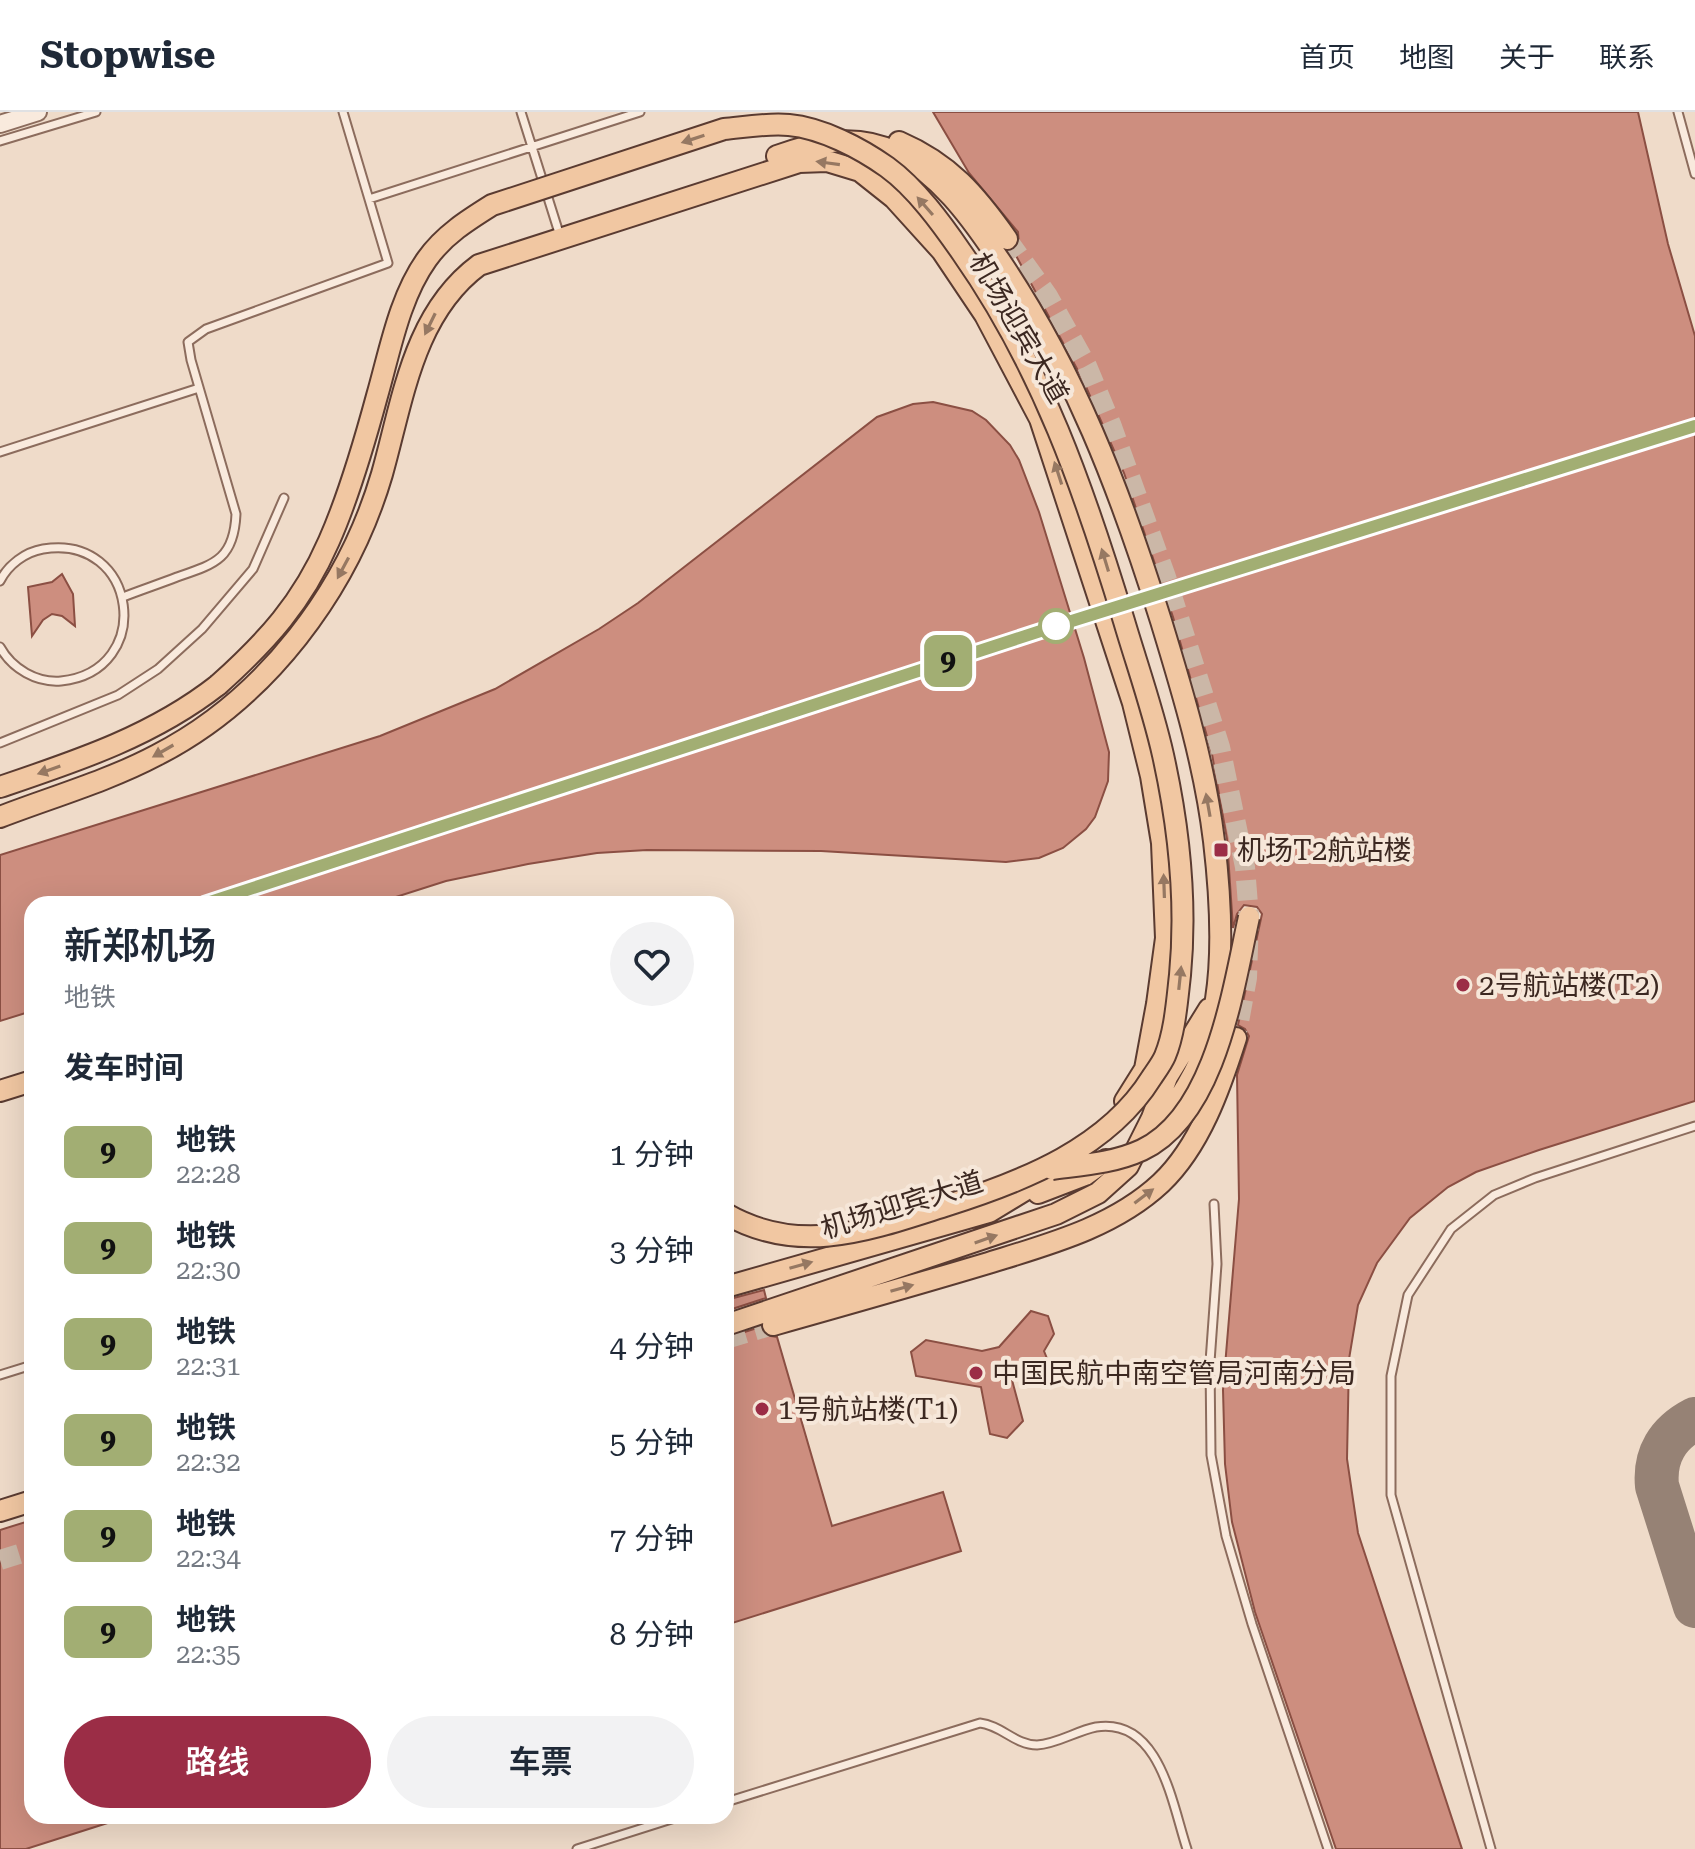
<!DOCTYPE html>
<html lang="zh">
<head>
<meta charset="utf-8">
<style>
  body { margin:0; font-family:"Roboto Serif","Noto Sans SC",serif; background:#f2f2f3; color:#1f2937; height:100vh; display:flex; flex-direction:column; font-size:30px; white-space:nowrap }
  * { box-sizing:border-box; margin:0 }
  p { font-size:26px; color:#747a83 }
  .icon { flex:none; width:44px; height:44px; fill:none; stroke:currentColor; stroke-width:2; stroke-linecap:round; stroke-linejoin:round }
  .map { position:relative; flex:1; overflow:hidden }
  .drawer { position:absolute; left:24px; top:784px; width:710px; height:928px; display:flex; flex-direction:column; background:#fff; border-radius:24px; box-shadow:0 8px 32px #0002 }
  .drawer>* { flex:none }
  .badge { padding:0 16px; border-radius:12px; font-size:28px; line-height:52px }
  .map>.badge { position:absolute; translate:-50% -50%; box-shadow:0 0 0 4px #fff }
  h2 { padding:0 40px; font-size:30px; line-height:72px }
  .round { display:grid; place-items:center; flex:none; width:84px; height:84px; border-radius:42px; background:#f2f2f3 }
  .headline { display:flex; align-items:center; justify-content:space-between; height:136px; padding:0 40px }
  h1 { font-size:38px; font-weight:600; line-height:60px }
  .button { display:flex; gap:16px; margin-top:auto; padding:16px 40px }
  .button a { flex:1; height:92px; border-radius:48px; background:#9b2d46; color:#fff; font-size:32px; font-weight:600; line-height:92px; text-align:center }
  .button a+a { background:#f2f2f3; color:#1f2937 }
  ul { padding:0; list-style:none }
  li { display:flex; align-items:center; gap:24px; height:96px; padding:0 40px }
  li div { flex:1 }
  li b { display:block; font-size:30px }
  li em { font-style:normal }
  li .badge { min-width:88px; font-weight:700; text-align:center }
  header { display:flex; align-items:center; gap:48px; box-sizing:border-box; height:112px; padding:0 40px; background:#fff; border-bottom:2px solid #e0e1e3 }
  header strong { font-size:38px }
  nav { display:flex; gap:44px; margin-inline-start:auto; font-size:28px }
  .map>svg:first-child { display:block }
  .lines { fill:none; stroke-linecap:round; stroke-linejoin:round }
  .taxiway { stroke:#968275; stroke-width:44 }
  .building { fill:#cd8e7f; stroke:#8b4f43; stroke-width:2 }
  .primary-tunnel { stroke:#cbb7a7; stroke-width:20; stroke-dasharray:20 10; stroke-linecap:butt }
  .service-casing { stroke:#8c6c5d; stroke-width:11 }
  .tertiary-casing { stroke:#8c6c5d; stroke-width:20 }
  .primary-casing { stroke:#5a3b31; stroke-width:24 }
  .service { stroke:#f9eadd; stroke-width:7 }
  .tertiary { stroke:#f9eadd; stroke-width:16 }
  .primary { stroke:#f1c7a2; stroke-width:20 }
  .primary-bridge-casing { stroke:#5a3b31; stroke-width:24; stroke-linecap:butt }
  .primary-bridge { stroke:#f1c7a2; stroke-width:20 }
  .oneway { fill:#967862 }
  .line-casing { stroke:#fff; stroke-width:18 }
  .line { stroke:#a2ae73; stroke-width:12 }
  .stop-dot { fill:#fff; stroke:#a2ae73; stroke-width:4 }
  .poi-dot { fill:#9b2d46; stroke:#f6e7d9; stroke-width:3 }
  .labels { text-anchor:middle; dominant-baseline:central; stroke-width:8; stroke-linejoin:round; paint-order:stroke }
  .street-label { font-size:28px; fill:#3c2821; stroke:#f6e7d9 }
  .poi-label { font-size:28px; fill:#3c2821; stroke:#f6e7d9; text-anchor:start }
</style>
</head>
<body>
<header>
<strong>Stopwise</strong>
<nav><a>首页</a><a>地图</a><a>关于</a><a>联系</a></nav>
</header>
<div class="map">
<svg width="1695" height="1737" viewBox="0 0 1695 1737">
  <rect width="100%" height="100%" fill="#efdbc9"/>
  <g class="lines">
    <path class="taxiway" d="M 1695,1307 C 1668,1321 1654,1343 1657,1374 L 1695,1494"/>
  </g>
  <path class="building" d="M 933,0 L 1638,0 L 1668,132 L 1695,224 L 1695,989 L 1539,1038 L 1476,1060 L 1448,1075 L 1410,1106 L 1377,1151 L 1358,1193 L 1349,1247 L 1347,1347 L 1358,1421 L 1462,1737 L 1336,1737 L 1255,1500 L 1232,1410 L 1225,1352 L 1223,1278 L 1239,1087 L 1237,963 L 1249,924 L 1245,917 L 1238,913 L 1262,802 L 1257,795 L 1244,793 L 1237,802 L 1233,816 L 1227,727 L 1212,642 L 1173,505 L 1124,361 L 1083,268 L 1013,138 L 1019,132 L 1018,120 L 969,61 Z
    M 933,290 L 972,299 L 986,308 L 1010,333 L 1019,348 L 1039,400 L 1084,546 L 1109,640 L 1108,669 L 1095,705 L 1086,717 L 1063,736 L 1039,746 L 1006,750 L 821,739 L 647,738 L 597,741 L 528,752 L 446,769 L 374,792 L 32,792 L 32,899 L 0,909 L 0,743 L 380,624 L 495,577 L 599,517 L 638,491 L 877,305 L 913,292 Z
    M 62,462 L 73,482 L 75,514 L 62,504 L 52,502 L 43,508 L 32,524 L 28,475 L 52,470 Z
    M 764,1178 L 766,1186 L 726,1199 L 726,1188 Z
    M 1031,1199 L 1048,1204 L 1054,1222 L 1044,1239 L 1048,1249 L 1045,1259 L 1012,1268 L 1023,1309 L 1007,1326 L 990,1322 L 981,1275 L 916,1264 L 911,1240 L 926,1228 L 982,1239 L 999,1235 Z
    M 760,1215 L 765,1223 L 777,1225 L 832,1414 L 943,1380 L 961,1439 L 726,1513 L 726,1226 Z
    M 32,1408 L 32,1704 L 119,1704 L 120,1707 L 26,1737 L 0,1737 L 0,1418 Z"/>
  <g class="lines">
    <path class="primary-tunnel" d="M 1007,127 L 1048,184 L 1087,254 L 1111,312 L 1166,465 L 1220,635 L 1245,755 L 1249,805 L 1247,866 L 1236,926
      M 726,1227 L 773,1213
      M 0,1448 L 32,1438"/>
    <defs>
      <path id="service" d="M 521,0 L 560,124
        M 1678,0 L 1695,62
        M 0,29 L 96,0
        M 369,87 L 640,0
        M 0,340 L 199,276
        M 0,469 C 8,453 25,440 43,437 C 138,421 156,559 61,569 C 37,571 12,557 0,535
        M 123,485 C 141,478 159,472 177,465 C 215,452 234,447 236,402 L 191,248 L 188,230 L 206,217 L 388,151 L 343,0
        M 0,631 L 118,583 L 158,557 L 202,517 L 253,457 L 284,386
        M 1214,1092 L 1217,1152 L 1210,1250 L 1211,1343 L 1226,1424 L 1252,1512 L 1328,1737
        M 0,1263 L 32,1253
        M 726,1690 L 980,1611 C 1001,1613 1015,1633 1037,1633 C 1057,1632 1076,1619 1096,1615 C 1160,1605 1172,1692 1187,1737
        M 577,1737 L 681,1704
        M 1491,1737 L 1391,1383 L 1391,1264 L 1408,1183 L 1451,1117 L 1494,1083 L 1535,1066 L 1695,1014"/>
      <path id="tertiary" d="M 0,12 L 38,0"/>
      <path id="primary" d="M 899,30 C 950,52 976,83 1007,127
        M 777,44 C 815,30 856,21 895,40 C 939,62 969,103 996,143 C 1074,257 1120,378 1161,509 C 1183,581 1205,654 1214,729 C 1220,780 1224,836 1216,887 C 1213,904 1209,924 1203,941 C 1193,968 1167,1006 1149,1029
        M 0,675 C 77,649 153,624 218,573
        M 0,705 C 52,685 108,669 157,643 C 266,587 348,478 382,362 C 403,288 413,202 479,153 L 799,50 L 827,49 L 860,59 L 894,86 L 942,139 L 985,203 L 1040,307 L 1133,591 L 1151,664 L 1162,731 L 1166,826 L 1157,892 L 1145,957 L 1125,989
        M 1167,965 L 1209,897
        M 0,979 L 32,969
        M 1038,1081 L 1085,1063 L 1106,1048
        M 726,1175 L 989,1100 L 1063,1055
        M 726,1213 L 1056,1102 L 1098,1081 L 1128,1054 L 1152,1006 L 1167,965 L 1163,934
        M 773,1213 C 844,1193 915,1173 985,1152 C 1046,1133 1113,1116 1161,1071 C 1200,1034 1220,976 1236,926
        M 0,1399 L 32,1389"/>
    </defs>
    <use href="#service" class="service-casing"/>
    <use href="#tertiary" class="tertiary-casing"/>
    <use href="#primary" class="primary-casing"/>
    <use href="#service" class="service"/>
    <use href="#tertiary" class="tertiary"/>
    <use href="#primary" class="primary"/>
    <defs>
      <path id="primary-bridge" d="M 218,573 C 267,529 302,491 329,429 C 349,384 364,332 377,284 C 390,239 399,186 427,147 C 444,123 468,108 492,93 L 724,17 C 745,15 767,11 789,13 C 822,16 860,36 887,55 C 916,76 942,112 962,141 C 1042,255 1084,377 1124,509 C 1137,553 1153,598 1163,643 C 1179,715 1187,789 1180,863 C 1177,889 1175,920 1165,944 C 1162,951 1156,959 1152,965 C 1108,1036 1024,1069 948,1093 C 872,1117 801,1145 726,1102
        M 1052,1057 C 1082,1053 1114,1051 1142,1038 C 1216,1003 1233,877 1249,805"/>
    </defs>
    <use href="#primary-bridge" class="primary-bridge-casing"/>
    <use href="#primary-bridge" class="primary-bridge"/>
  </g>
  <defs><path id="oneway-solid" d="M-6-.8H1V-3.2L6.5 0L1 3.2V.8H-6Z" transform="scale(2)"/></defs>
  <g class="oneway">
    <use href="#oneway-solid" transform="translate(693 27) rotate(162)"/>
    <use href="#oneway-solid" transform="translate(828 51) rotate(-172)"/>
    <use href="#oneway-solid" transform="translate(925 94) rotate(-131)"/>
    <use href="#oneway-solid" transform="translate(430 212) rotate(116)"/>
    <use href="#oneway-solid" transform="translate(1058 361) rotate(-108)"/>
    <use href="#oneway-solid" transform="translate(1105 448) rotate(-107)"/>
    <use href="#oneway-solid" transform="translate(343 456) rotate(118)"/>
    <use href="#oneway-solid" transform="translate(163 639) rotate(150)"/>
    <use href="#oneway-solid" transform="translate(49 658) rotate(161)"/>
    <use href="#oneway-solid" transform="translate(1208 693) rotate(-100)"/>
    <use href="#oneway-solid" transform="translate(1164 774) rotate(-92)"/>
    <use href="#oneway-solid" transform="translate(1180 866) rotate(-84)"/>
    <use href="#oneway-solid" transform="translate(1144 1084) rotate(-37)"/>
    <use href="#oneway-solid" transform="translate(986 1127) rotate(-19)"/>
    <use href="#oneway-solid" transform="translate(801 1153) rotate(-16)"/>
    <use href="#oneway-solid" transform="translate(902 1176) rotate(-16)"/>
  </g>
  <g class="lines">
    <defs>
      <path id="line" d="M 204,792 L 1059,513 L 1695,314"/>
    </defs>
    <use href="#line" class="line-casing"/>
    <use href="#line" class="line"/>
  </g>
  <circle class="stop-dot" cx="1056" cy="514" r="16"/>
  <g class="poi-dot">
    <rect x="1213" y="730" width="16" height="16" rx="4"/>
    <circle cx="1463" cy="873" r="8"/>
    <circle cx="976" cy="1261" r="8"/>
    <circle cx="762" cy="1297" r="8"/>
  </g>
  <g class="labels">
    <g class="street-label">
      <text transform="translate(1019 216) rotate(60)">机场迎宾大道</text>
      <text transform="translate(902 1093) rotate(-17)">机场迎宾大道</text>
    </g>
    <g class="poi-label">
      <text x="1237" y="738">机场T2航站楼</text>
      <text x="1479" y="873">2号航站楼(T2)</text>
      <text x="992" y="1261">中国民航中南空管局河南分局</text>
      <text x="778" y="1297">1号航站楼(T1)</text>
    </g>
  </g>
</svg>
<b class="badge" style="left:948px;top:549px;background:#a2ae73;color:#111">9</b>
<section class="drawer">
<div class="headline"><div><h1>新郑机场</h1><p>地铁</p></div><a class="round"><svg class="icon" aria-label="heart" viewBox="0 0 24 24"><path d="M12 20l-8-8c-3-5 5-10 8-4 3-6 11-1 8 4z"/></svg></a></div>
<h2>发车时间</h2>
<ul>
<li><span class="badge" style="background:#a2ae73;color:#111">9</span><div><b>地铁</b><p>22:28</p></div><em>1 分钟</em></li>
<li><span class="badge" style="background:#a2ae73;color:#111">9</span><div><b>地铁</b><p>22:30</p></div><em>3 分钟</em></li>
<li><span class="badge" style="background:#a2ae73;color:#111">9</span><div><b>地铁</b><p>22:31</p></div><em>4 分钟</em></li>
<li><span class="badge" style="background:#a2ae73;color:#111">9</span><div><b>地铁</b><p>22:32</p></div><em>5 分钟</em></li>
<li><span class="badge" style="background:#a2ae73;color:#111">9</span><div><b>地铁</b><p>22:34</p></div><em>7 分钟</em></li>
<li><span class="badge" style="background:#a2ae73;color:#111">9</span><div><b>地铁</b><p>22:35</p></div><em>8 分钟</em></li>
</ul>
<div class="button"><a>路线</a><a>车票</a></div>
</section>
</div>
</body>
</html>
